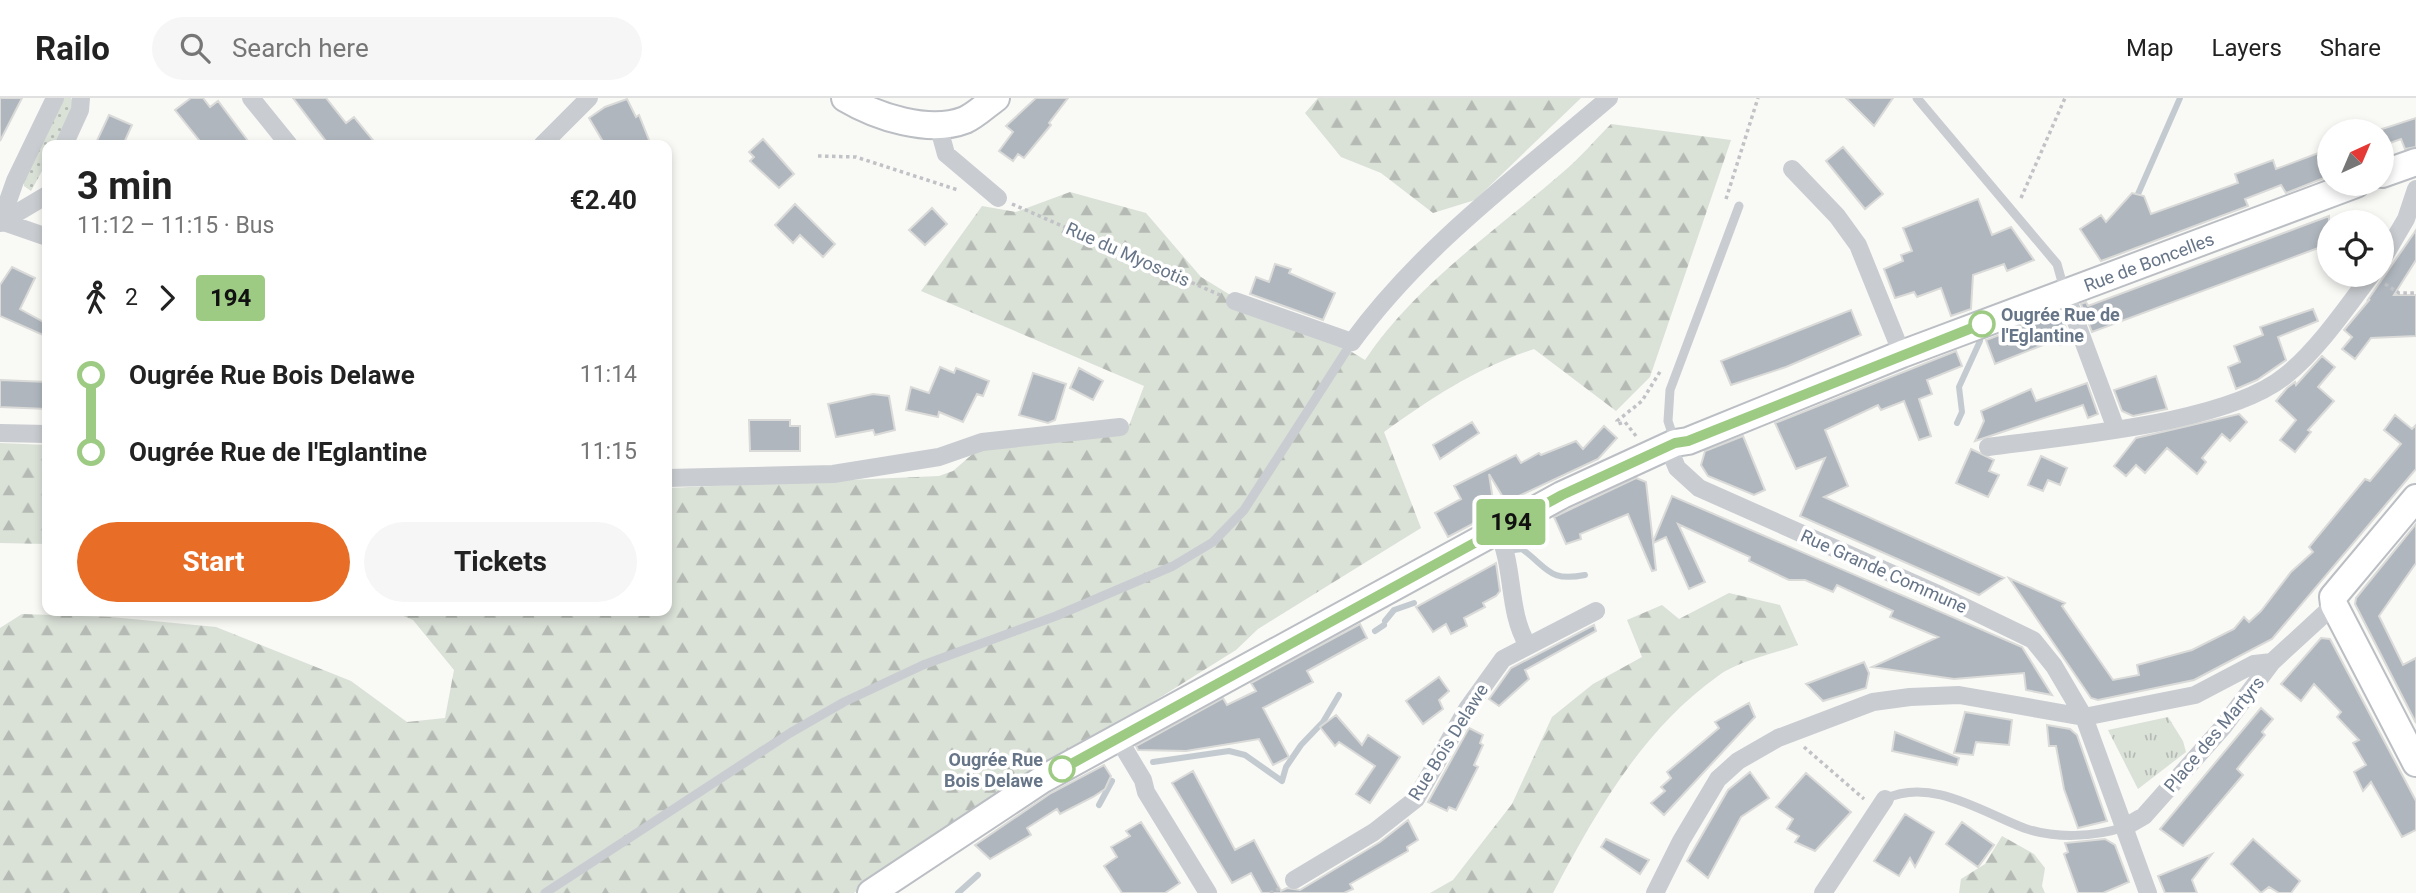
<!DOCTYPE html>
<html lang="en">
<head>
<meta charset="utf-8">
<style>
  body { margin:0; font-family:Roboto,sans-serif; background:#f6f6f6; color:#222; height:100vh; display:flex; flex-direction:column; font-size:26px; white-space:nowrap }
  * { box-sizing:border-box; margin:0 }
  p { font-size:23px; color:#767676 }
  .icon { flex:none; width:38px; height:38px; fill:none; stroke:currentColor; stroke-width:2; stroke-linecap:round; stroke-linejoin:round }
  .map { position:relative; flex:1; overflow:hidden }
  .drawer { position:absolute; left:42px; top:42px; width:630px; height:476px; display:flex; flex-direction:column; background:#fff; border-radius:14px; box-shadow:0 4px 10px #0003 }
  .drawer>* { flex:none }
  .badge { padding:0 14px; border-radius:5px; font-size:24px; line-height:46px }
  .needle { width:46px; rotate:44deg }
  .buttons { position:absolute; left:2317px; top:21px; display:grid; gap:14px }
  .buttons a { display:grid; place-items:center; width:77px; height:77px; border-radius:50%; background:#fff; box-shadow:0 4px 10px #0003; font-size:35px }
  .map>.badge { position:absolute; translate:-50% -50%; box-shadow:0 0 0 4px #fff }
  .legs { display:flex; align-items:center; gap:10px; height:77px; padding:0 35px; font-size:23px }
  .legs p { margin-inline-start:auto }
  .overview { display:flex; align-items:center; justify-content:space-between; height:119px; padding:0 35px }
  h1 { font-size:38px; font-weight:700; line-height:52px }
  .action { display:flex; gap:14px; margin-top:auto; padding:14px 35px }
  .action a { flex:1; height:80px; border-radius:42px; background:#e86e27; color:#fff; font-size:28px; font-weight:700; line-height:80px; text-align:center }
  .action a+a { background:#f6f6f6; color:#222 }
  ul { padding:0 35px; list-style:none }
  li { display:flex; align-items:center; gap:24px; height:77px; font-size:26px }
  li i { display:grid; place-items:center; width:10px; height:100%; margin:0 9px; background:currentColor }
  li i::after { content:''; width:18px; height:18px; margin:-9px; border:5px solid; border-radius:50%; background:#fff }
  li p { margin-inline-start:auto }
  li:first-child i { background:linear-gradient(#0000 50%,currentColor 0) }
  li:last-child i { background:linear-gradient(currentColor 50%,#0000 0) }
  header { display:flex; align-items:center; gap:42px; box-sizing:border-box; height:98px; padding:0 35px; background:#fff; border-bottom:2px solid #e0e0e0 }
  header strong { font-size:33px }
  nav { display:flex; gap:38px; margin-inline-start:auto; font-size:24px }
  .search { width:490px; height:63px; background:#f6f6f6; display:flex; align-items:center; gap:18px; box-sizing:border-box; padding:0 24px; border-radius:38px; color:#767676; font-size:26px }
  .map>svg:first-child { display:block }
  .grass { fill:url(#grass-dots) }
  .forest { fill:url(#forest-firs) }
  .park { fill:url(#park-tufts) }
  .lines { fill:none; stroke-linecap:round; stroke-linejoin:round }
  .stream { stroke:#c3cbd1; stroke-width:6 }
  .building { fill:#afb6bd; stroke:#dadbd9; stroke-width:2 }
  .secondary-casing { stroke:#bbbfc4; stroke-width:30 }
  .path { stroke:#c0c2c5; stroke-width:3.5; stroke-dasharray:3.5 3.5; stroke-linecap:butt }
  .lane { stroke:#c9ccd0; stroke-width:9 }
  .street { stroke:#c9ccd0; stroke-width:18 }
  .secondary { stroke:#fff; stroke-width:26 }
  .line-1-casing { stroke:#fff; stroke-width:16 }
  .line-1 { stroke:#9ecb84; stroke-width:10 }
  .stop-1-dot { fill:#fff; stroke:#9ecb84; stroke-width:3.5 }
  .labels { text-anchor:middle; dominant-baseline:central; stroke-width:7; stroke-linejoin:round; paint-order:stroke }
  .street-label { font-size:18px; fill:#677588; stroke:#fff }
  .stop-label { font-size:18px; font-weight:bold; fill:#677588; stroke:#fff; text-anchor:start }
</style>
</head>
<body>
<header>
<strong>Railo</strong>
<div class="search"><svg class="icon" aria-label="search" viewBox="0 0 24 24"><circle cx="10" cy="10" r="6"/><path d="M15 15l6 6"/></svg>Search here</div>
<nav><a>Map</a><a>Layers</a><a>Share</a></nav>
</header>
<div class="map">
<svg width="2416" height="795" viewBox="0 0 2416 795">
  <defs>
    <pattern id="grass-dots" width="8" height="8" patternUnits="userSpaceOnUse" patternTransform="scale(1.75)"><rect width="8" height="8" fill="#dae1d7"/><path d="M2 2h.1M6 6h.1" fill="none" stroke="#b5bbb4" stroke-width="1.8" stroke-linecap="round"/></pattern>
    <pattern id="forest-firs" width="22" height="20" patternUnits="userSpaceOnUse" patternTransform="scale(1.75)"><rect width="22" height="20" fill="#dae1d7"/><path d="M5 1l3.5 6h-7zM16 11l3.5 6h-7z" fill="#b5bbb4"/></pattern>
    <pattern id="park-tufts" width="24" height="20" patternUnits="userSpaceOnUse" patternTransform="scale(1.75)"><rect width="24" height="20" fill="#dae1d7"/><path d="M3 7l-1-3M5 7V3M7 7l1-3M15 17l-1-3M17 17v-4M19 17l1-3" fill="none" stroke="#b5bbb4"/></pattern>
  </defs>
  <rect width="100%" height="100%" fill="#f9f9f6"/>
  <path class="grass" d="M 64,0 L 71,0 L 75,6 L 55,47 L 47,47 L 47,64 L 31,93 L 24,88 L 24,81 Z"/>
  <path class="forest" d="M 1318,0 L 1581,0 L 1475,102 L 1433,115 L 1381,75 L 1341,59 L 1305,15 Z
    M 1611,26 L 1731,42 L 1650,279 L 1616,313 L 1534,251 C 1478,269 1431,300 1384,334 L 1421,430 L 1258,531 L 1236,552 L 911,755 L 854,795 L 0,795 L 0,530 L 22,516 L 111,519 L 216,529 L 351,583 L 407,624 L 445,620 L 454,572 L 413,522 L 392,513 L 667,513 L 667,390 L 939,378 L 953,373 L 976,353 L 1127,333 L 1144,288 L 921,193 L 982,108 L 1016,114 L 1070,94 L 1146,115 L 1201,179 L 1232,198 L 1337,245 L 1365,262 C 1416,186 1494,134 1562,75 C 1580,60 1595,42 1611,26 Z
    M 0,345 L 47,347 L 47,446 L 0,445 Z
    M 1729,495 L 1780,507 L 1798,547 C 1776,555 1736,564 1718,578 C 1642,632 1596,714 1553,795 L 1430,795 L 1453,782 L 1512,706 L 1552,619 L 1593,586 L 1642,559 L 1627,522 L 1662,507 L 1679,521 Z
    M 2002,738 L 2034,756 L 2045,770 L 2042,788 L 2045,795 L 1959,795 L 1961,781 L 1985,766 Z"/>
  <path class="park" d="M 2168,619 L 2183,643 L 2186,654 L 2138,691 L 2108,632 Z"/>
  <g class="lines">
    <path class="stream" d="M 2138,96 L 2180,0
      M 1957,325 L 1962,314 L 1959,289 L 1980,243
      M 1514,452 L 1522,451 C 1549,471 1549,484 1585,477
      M 1385,523 L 1394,512 L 1414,505
      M 1375,533 L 1384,527
      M 1153,664 L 1229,653 L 1245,657 L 1282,683 L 1286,669 L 1301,647 L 1323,624 L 1339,597
      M 1099,707 L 1112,683
      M 958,795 L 978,777"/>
  </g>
  <path class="building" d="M 0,0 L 22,0 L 0,43 Z
    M 191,0 L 203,0 L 210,9 L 218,3 L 251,47 L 203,47 L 175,12 Z
    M 293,0 L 326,0 L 346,25 L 354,19 L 377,47 L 329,47 Z
    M 1036,0 L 1068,0 L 1049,25 L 1051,27 L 1024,60 L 1018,56 L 1013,63 L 999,53 L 1013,34 L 1006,28 Z
    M 1846,0 L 1893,0 L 1874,28 Z
    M 627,1 L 636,19 L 639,17 L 651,47 L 605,47 L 589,20 L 605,9 Z
    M 109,17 L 132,27 L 123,47 L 95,47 Z
    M 2416,20 L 2416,49 L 2405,51 L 2401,41 L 2382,48 L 2382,31 Z
    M 763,41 L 794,76 L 779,90 L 750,63 L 754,59 L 749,54 Z
    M 1843,49 L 1883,96 L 1865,111 L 1826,63 Z
    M 2329,51 L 2329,78 L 2286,95 L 2281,87 L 2245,101 L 2248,108 L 2101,163 L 2080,131 L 2101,117 L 2106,124 L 2132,95 L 2144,98 L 2151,116 L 2238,85 L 2235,76 L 2273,62 L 2276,71 Z
    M 1978,101 L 1992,137 L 2011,129 L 2034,162 L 2007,173 L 2004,166 L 1973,177 L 1971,211 L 1951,218 L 1941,190 L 1917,199 L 1914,194 L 1895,200 L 1884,171 L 1903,163 L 1901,157 L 1912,153 L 1903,130 Z
    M 795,106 L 835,146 L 823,159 L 800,137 L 793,145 L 775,127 Z
    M 932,110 L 947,126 L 925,147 L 909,132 Z
    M 2329,118 L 2329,146 L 2092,234 L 2081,206 L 2086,204 L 2088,208 Z
    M 2416,132 L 2416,162 L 2394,197 L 2416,197 L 2416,238 L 2371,240 L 2355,261 L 2342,251 L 2352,239 L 2344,232 L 2370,201 L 2367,203 Z
    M 1275,166 L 1291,171 L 1289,175 L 1335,195 L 1323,222 L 1250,196 L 1256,179 L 1269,184 Z
    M 12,169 L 35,180 L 20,211 L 47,226 L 43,237 L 0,218 L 0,187 Z
    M 2313,211 L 2318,223 L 2278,239 L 2286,262 L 2257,282 L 2236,291 L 2228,269 L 2240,264 L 2234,248 L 2263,237 L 2260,229 Z
    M 1851,212 L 1861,237 L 1786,269 L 1731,287 L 1721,263 Z
    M 2060,214 L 2071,243 L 2060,247 L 2058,241 L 1995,266 L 1986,242 Z
    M 1956,253 L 1962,268 L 1927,282 L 1932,296 L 1919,301 L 1931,338 L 1919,342 L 1904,303 L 1881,312 L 1878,307 L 1825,332 L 1848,388 L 1824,399 L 2004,480 L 1979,497 L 1800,418 L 1825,360 L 1796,371 L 1775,325 Z
    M 2322,258 L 2335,269 L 2318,289 L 2334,303 L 2308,332 L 2311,334 L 2295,354 L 2280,342 L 2296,322 L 2276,303 L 2287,290 L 2295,284 L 2296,287 Z
    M 940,269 L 954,275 L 956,270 L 989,283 L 983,298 L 977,296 L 963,324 L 939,314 L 938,319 L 906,312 L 911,289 L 929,295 Z
    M 1079,270 L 1103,283 L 1093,302 L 1070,290 Z
    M 1033,275 L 1066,286 L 1055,322 L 1048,325 L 1019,317 Z
    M 2156,278 L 2167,311 L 2133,318 L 2122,313 L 2114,292 Z
    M 0,282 L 47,284 L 47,311 L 0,309 Z
    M 2087,285 L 2098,316 L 2088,320 L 2083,307 L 1975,343 L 1984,323 L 1981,313 L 2031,291 L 2036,303 Z
    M 873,296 L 889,298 L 895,332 L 875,337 L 873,332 L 836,339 L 828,306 Z
    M 2239,316 L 2247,324 L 2230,343 L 2222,336 L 2202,360 L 2206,364 L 2197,376 L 2167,350 L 2145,375 L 2136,367 L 2126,378 L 2114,368 L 2136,340 Z
    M 2395,317 L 2412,331 L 2416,327 L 2416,371 L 2272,541 L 2194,582 L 2098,602 L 2091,600 L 2009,480 L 2065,505 L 2062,508 L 2113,582 L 2139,577 L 2137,567 L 2192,552 L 2234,531 L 2244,519 L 2249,524 L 2261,513 L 2291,474 L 2313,454 L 2309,449 L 2365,381 L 2370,383 L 2401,346 L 2384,332 Z
    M 749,322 L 790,322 L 790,328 L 800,328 L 800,353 L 750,353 Z
    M 1472,324 L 1479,335 L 1440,361 L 1433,347 Z
    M 1604,328 L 1617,340 L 1598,361 L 1506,404 L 1489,376 L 1494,409 L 1480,416 L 1482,421 L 1448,439 L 1435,415 L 1461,401 L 1454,388 L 1516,357 L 1521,365 L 1539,355 L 1541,357 L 1576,343 L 1583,351 Z
    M 1743,338 L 1765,392 L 1754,397 L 1708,378 L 1701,367 L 1705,353 Z
    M 1971,351 L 1994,362 L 1989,373 L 1999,377 L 1988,399 L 1956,385 Z
    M 2041,358 L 2067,370 L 2060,387 L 2048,382 L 2043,393 L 2028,387 Z
    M 1636,380 L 1646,384 L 1653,444 L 1672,398 L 2022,549 L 2052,597 L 2026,592 L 2024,575 L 1954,581 L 1872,569 L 1938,539 L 1890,519 L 1893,513 L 1837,487 L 1833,494 L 1805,482 L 1789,482 L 1749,463 L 1750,459 L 1678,426 L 1705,484 L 1689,491 L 1666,439 L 1653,445 L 1656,472 L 1652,473 L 1628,416 L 1580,436 L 1581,441 L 1566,446 L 1554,419 Z
    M 2416,426 L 2416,465 L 2379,518 L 2403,567 L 2416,560 L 2416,625 L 2355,506 L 2356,500 Z
    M 1496,465 L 1500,493 L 1496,498 L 1483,505 L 1485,509 L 1464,520 L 1467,528 L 1451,536 L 1446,526 L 1433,534 L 1416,509 Z
    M 1360,526 L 1367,540 L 1307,573 L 1313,584 L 1263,610 L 1289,659 L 1273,667 L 1259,641 L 1186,653 L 1138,652 L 1136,648 L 1223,600 L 1227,607 L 1256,593 L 1251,585 Z
    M 1594,527 L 1596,533 L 1525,572 L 1529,581 L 1499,608 L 1489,601 L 1511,570 Z
    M 2321,540 L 2330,541 L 2416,703 L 2416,732 L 2402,739 L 2371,684 L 2363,693 L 2354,674 L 2366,667 L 2353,645 L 2359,642 L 2337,619 L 2341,614 L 2314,586 L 2301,603 L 2281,586 Z
    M 1864,564 L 1869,575 L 1866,590 L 1823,603 L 1806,586 Z
    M 1439,579 L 1449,593 L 1439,602 L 1443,611 L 1423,626 L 1406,603 Z
    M 1749,605 L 1755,619 L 1664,717 L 1651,705 L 1665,693 L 1661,689 L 1671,680 L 1667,674 L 1719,630 L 1715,624 Z
    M 2261,610 L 2273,621 L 2262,634 L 2265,637 L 2237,671 L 2243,677 L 2183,748 L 2160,731 Z
    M 1965,614 L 2012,622 L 2009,647 L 1976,644 L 1973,657 L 1954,655 Z
    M 1336,617 L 1362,647 L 1368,637 L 1400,659 L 1370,705 L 1356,696 L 1375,668 L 1339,644 L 1335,648 L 1320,629 Z
    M 2047,627 L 2070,631 L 2077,637 L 2107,723 L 2078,730 L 2064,691 L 2056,648 L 2049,648 Z
    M 1469,630 L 1483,637 L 1480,645 L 1483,647 L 1474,667 L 1478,669 L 1456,712 L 1449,709 L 1447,713 L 1428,704 Z
    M 1895,634 L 1959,660 L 1957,667 L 1892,653 Z
    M 1104,667 L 1111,678 L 1105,691 L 1093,699 L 1060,716 L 1057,711 L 1027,730 L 1031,737 L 990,761 L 975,747 L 1051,695 Z
    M 1193,673 L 1235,752 L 1254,742 L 1281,793 L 1287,790 L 1300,792 L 1380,744 L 1408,722 L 1418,742 L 1407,749 L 1408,753 L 1350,786 L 1353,791 L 1344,795 L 1262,795 L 1251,775 L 1232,785 L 1172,685 Z
    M 1750,674 L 1769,700 L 1741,719 L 1708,780 L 1687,763 L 1728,692 Z
    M 1806,675 L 1851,714 L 1815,753 L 1795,744 L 1799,738 L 1787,731 L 1793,721 L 1776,709 Z
    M 1905,716 L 1934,734 L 1915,769 L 1910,760 L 1899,778 L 1874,763 Z
    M 1141,724 L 1180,785 L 1165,795 L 1122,795 L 1104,768 L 1117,759 L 1111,749 L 1130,738 L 1126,733 Z
    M 1962,724 L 1994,747 L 1978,769 L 1946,746 Z
    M 1606,741 L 1649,762 L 1640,776 L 1601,749 Z
    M 2105,741 L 2115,747 L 2129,784 L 2103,795 L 2078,795 L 2064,756 L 2068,754 L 2065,745 Z
    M 2253,741 L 2300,783 L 2291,795 L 2279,795 L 2269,789 L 2261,795 L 2231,766 Z
    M 2212,756 L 2192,782 L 2197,795 L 2165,795 L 2158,778 Z"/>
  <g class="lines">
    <defs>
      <g id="secondary">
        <path d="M 845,0 C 877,19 929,36 965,22 C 976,17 986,7 996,0"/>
        <path d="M 2382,76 L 2416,64"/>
        <path d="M 2416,400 L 2333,499 L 2334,507 L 2416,665"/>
        <path id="s1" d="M 871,795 L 1043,681 L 1562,397 L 1675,345 L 1688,343 L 1902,256 L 2356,86"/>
      </g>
    </defs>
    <use href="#secondary" class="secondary-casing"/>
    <path class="path" d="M 818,58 L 856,59 L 958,92
      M 2021,100 L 2065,0
      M 1726,101 L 1758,0
      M 1012,106 L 1220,197
      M 2385,186 L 2399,195 L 2416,195
      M 1636,338 L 1625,324 L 1618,326 L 1617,323 L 1642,303 L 1661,272
      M 1804,649 L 1864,701
      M 1270,795 L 1280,790"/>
    <path class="lane" d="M 1917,0 L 2057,166 L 2064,191
      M 1675,344 L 1668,323 L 1670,292 L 1739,108
      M 1885,701 C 1931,679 1982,714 2024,730 C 2055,741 2094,739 2125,729
      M 545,795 L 790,635 L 844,604 L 923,567 L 1056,518 L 1173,468 L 1213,444 L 1244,412 L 1352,244"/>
    <path class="street" d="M 251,0 L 289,47
      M 938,27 L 946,56 L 998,100
      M 64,47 L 80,12 L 81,0
      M 542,47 L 589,0
      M 1792,71 L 1837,118 L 1858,147 L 1902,256
      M 0,125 L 47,97
      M 47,139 L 1,123 L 15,83 L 55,0
      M 2382,162 L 2406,121 L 2416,91
      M 2065,194 L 2116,331
      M 1235,203 L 1352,244 C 1422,148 1519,77 1609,0
      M 0,335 L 47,336
      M 1668,348 L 1677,370 L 1699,390 L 1940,497 L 2033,542 L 2054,568 L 2084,619 L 2148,795
      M 1988,349 C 2065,338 2226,326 2285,278 C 2317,253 2347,209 2371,177
      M 667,380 L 833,376 L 939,359 L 982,344 L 1120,329
      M 1497,432 C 1515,468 1507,512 1527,546
      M 1119,642 L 1143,682 L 1146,694 L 1208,795
      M 2125,729 L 2144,718 L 2223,629 L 2272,564 L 2334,507
      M 1294,782 L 1374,734 L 1416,701 L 1467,611 L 1503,561 L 1596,513
      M 1655,795 L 1681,743 L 1718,681 L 1738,663 L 1778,640 L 1873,604 L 1910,599 L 1959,597 L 2084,619 L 2195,597 L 2254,566 L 2272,564
      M 1823,795 L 1885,701"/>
    <use href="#secondary" class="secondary"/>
  </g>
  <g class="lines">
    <defs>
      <path id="line-1" d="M 1062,671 L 1562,397 L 1675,345 L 1688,343 L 1982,226"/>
    </defs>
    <use href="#line-1" class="line-1-casing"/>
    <use href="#line-1" class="line-1"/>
  </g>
  <g class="stop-1-dot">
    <circle cx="1982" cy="226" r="12"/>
    <circle cx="1062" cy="671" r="12"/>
  </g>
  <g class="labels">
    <g class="street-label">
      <text transform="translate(1128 156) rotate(24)">Rue du Myosotis</text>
      <text stroke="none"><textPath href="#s1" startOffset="1430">Rue de Boncelles</textPath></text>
      <text transform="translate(1884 473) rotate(24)">Rue Grande Commune</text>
      <text transform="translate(2214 636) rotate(-50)">Place des Martyrs</text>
      <text transform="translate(1448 644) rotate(-58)">Rue Bois Delawe</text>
    </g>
    <g class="stop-label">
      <text x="2001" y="216">Ougrée Rue de<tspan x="2001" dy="21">l'Eglantine</tspan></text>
      <text x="1043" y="661" text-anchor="end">Ougrée Rue<tspan x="1043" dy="21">Bois Delawe</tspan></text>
    </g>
  </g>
</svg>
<div class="buttons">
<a><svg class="needle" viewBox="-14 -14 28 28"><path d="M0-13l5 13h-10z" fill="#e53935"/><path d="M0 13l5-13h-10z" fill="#767676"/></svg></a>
<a><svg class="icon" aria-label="locate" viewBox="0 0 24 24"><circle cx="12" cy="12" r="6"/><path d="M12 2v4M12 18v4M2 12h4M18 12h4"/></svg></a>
</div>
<b class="badge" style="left:1511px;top:424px;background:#9ecb84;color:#111">194</b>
<section class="drawer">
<div class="overview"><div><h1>3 min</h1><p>11:12 – 11:15 · Bus</p></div><b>€2.40</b></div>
<div class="legs"><svg class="icon" aria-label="walk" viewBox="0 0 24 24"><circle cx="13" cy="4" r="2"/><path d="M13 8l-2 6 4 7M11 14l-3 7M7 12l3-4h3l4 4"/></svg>2<svg class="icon" aria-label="forward" viewBox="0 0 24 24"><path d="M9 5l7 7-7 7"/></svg><b class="badge" style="background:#9ecb84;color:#111">194</b></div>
<ul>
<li><i style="color:#9ecb84"></i><b>Ougrée Rue Bois Delawe</b><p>11:14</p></li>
<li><i style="color:#9ecb84"></i><b>Ougrée Rue de l'Eglantine</b><p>11:15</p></li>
</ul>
<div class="action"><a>Start</a><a>Tickets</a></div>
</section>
</div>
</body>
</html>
